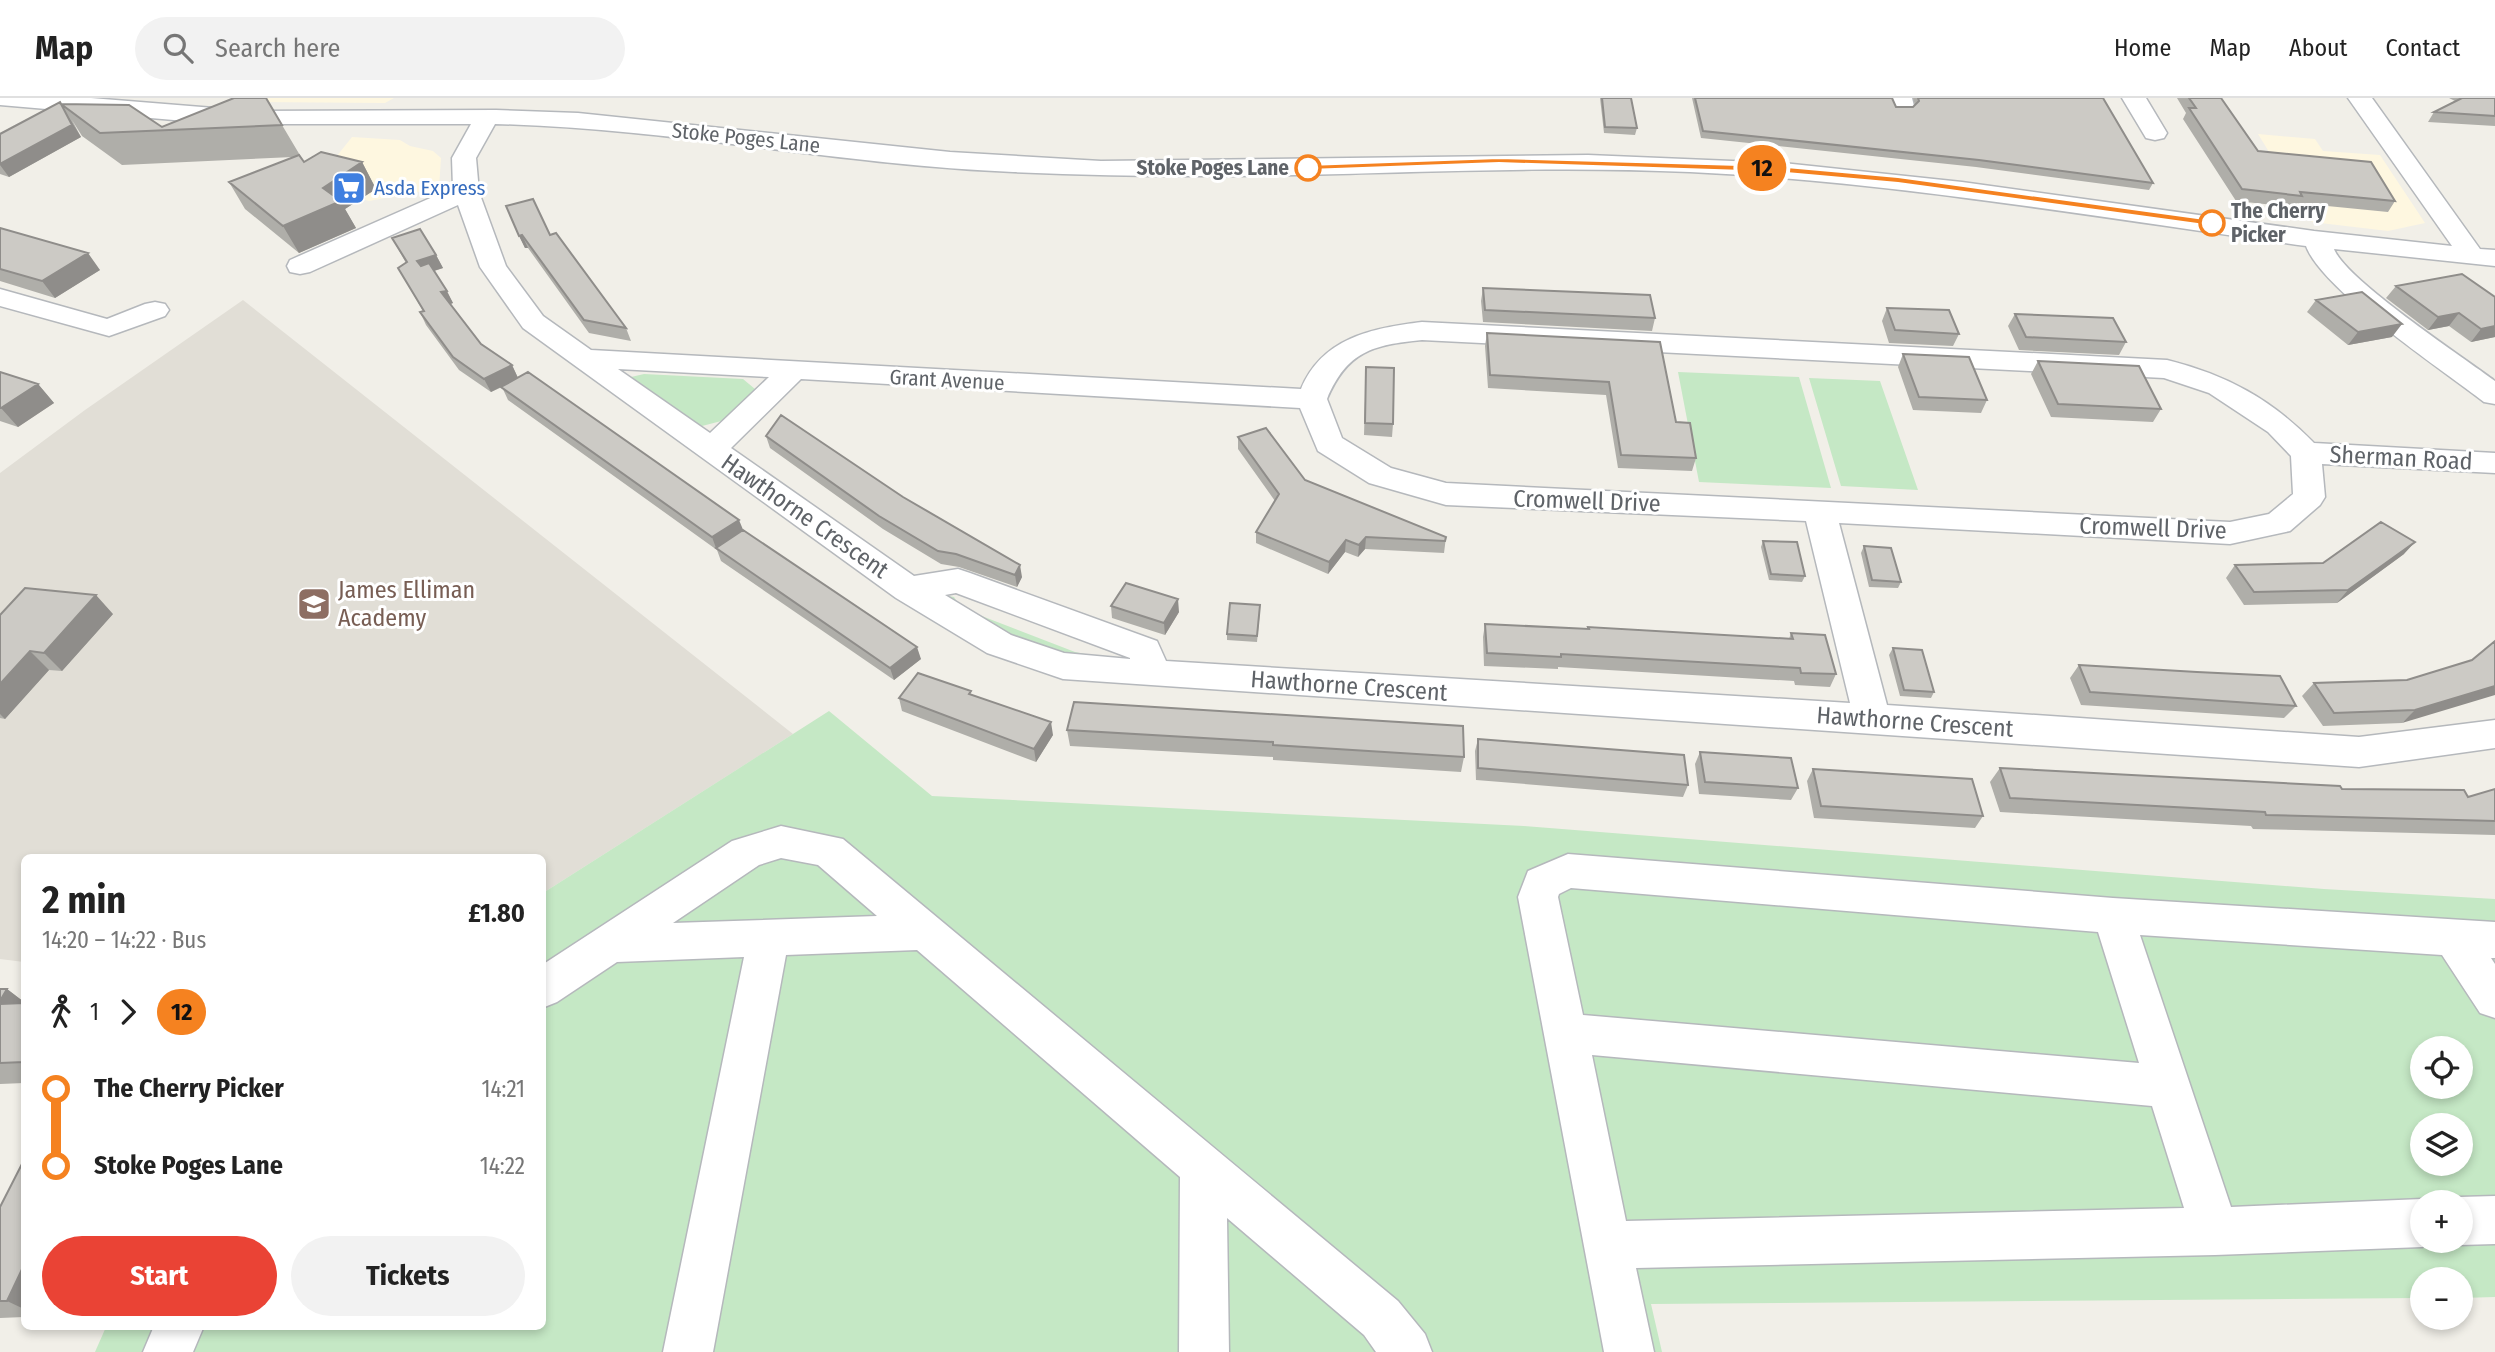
<!DOCTYPE html>
<html lang="en">
<head>
<meta charset="utf-8">
<style>
  body { margin:0; font-family:"Fira Sans Condensed",sans-serif; background:#f2f2f2; color:#222; height:100vh; display:flex; flex-direction:column; font-size:26px; white-space:nowrap }
  * { box-sizing:border-box; margin:0 }
  p { font-size:23px; color:#767676 }
  .icon { flex:none; width:38px; height:38px; fill:none; stroke:currentColor; stroke-width:2; stroke-linecap:round; stroke-linejoin:round }
  .map { position:relative; flex:1; overflow:hidden }
  .side { position:absolute; left:21px; top:756px; width:525px; height:476px; display:flex; flex-direction:column; background:#fff; border-radius:10px; box-shadow:0 4px 10px #0003 }
  .side>* { flex:none }
  .badge { padding:0 14px; border-radius:23px; font-size:24px; line-height:46px }
  .fabs { position:absolute; left:2410px; top:938px; display:grid; gap:14px }
  .fabs a { display:grid; place-items:center; width:63px; height:63px; border-radius:50%; background:#fff; box-shadow:0 4px 10px #0003; font-size:35px }
  .map>.badge { position:absolute; translate:-50% -50%; box-shadow:0 0 0 4px #fff }
  .legs { display:flex; align-items:center; gap:10px; height:77px; padding:0 21px; font-size:23px }
  .legs p { margin-inline-start:auto }
  .overview { display:flex; align-items:center; justify-content:space-between; height:119px; padding:0 21px }
  h1 { font-size:38px; font-weight:700; line-height:52px }
  .action { display:flex; gap:14px; margin-top:auto; padding:14px 21px }
  .action a { flex:1; height:80px; border-radius:42px; background:#ea4335; color:#fff; font-size:28px; font-weight:700; line-height:80px; text-align:center }
  .action a+a { background:#f2f2f2; color:#222 }
  ul { padding:0 21px; list-style:none }
  li { display:flex; align-items:center; gap:24px; height:77px; font-size:26px }
  li i { display:grid; place-items:center; width:10px; height:100%; margin:0 9px; background:currentColor }
  li i::after { content:''; width:18px; height:18px; margin:-9px; border:5px solid; border-radius:50%; background:#fff }
  li p { margin-inline-start:auto }
  li:first-child i { background:linear-gradient(#0000 50%,currentColor 0) }
  li:last-child i { background:linear-gradient(currentColor 50%,#0000 0) }
  header { display:flex; align-items:center; gap:42px; box-sizing:border-box; height:98px; padding:0 35px; background:#fff; border-bottom:2px solid #e0e0e0 }
  header strong { font-size:33px }
  nav { display:flex; gap:38px; margin-inline-start:auto; font-size:24px }
  .search { width:490px; height:63px; background:#f2f2f2; display:flex; align-items:center; gap:18px; box-sizing:border-box; padding:0 24px; border-radius:38px; color:#767676; font-size:26px }
  .map>svg:first-child { display:block }
  .commercial { fill:#fef7e0 }
  .education { fill:#e1ded6 }
  .green { fill:#c5e8c5; fill-rule:evenodd }
  .lines { fill:none; stroke-linecap:round; stroke-linejoin:round }
  .minor-casing { stroke:#b5b8bc; stroke-width:3 }
  .minor { fill:#fff; fill-rule:evenodd }
  .wall { fill:#afaea9 }
  .shaded-wall { fill:#8f8d8a }
  .building { fill:#cccac5; stroke:#8f8d8a; stroke-width:2 }
  .line-1 { fill:#f58220; stroke:#fff; stroke-width:2 }
  .stop-1-dot { fill:#fff; stroke:#f58220; stroke-width:3.5 }
  .labels { text-anchor:middle; dominant-baseline:central; stroke-width:6; stroke-linejoin:round; paint-order:stroke }
  .far-street-label { font-size:21px; fill:#5f6368; stroke:#fff }
  .far-stop-label { font-size:21px; font-weight:bold; fill:#5f6368; stroke:#fff; text-anchor:end }
  .far-shop-label { font-size:21px; fill:#366cbe; stroke:#fff; text-anchor:start }
  .street-label { font-size:24px; fill:#5f6368; stroke:#fff }
  .education-label { font-size:24px; fill:#785e54; stroke:#fff; text-anchor:start }
</style>
</head>
<body>
<header>
<strong>Map</strong>
<div class="search"><svg class="icon" aria-label="search" viewBox="0 0 24 24"><circle cx="10" cy="10" r="6"/><path d="M15 15l6 6"/></svg>Search here</div>
<nav><a>Home</a><a>Map</a><a>About</a><a>Contact</a></nav>
</header>
<div class="map">
<svg width="2495" height="1254" viewBox="0 0 2495 1254">
  <rect width="100%" height="100%" fill="#f1efe8"/>
  <path class="commercial" d="M 235,0 L 394,0 L 385,5 L 242,4 Z
    M 2258,36 L 2315,41 L 2323,53 L 2380,57 L 2425,125 L 2388,133 L 2312,124 Z
    M 352,39 L 400,42 L 410,48 L 433,53 L 441,60 L 439,90 L 369,103 L 313,88 Z"/>
  <path class="education" d="M 243,202 L 793,636 L 543,795 L 542,760 L 24,760 L 24,864 L 0,861 L 0,375 L 85,312 Z"/>
  <path class="green" d="M 1678,274 L 1799,279 L 1831,390 L 1699,384 Z
    M 644,276 L 743,281 L 755,291 L 750,307 L 733,320 L 702,328 L 683,322 L 629,286 L 631,279 Z
    M 1809,280 L 1880,283 L 1918,392 L 1841,388 Z
    M 944,497 L 954,499 L 961,510 L 1075,554 L 1115,562 L 1120,559 L 1131,559 L 1136,569 L 1079,570 L 1036,562 L 935,498 Z
    M 829,613 L 932,698 L 1524,728 L 2324,791 L 2495,801 L 2495,1199 L 2461,1200 L 2460,1181 L 2422,1181 L 2422,1200 L 1651,1206 L 1662,1254 L 95,1254 L 106,1229 L 542,1228 L 543,795 ZM 2422,950 L 2460,950 L 2460,989 L 2422,989 ZM 2422,1027 L 2460,1027 L 2460,1066 L 2422,1066 ZM 2422,1104 L 2460,1104 L 2460,1143 L 2422,1143 Z"/>
  <g class="lines">
    <defs>
      <path id="minor" d="M 0,0 L 91,0 L 251,13 L 496,12 L 578,15 L 950,54 L 1101,63 L 1588,57 L 1783,65 L 1962,84 L 2314,133 L 2452,148 L 2348,0 L 2372,0 L 2480,151 L 2495,152 L 2495,168 L 2334,151 C 2346,182 2463,259 2495,283 L 2495,306 L 2484,304 C 2443,272 2322,192 2306,148 C 2101,120 1897,84 1690,74 C 1559,68 1427,74 1297,77 C 1202,79 1108,78 1013,74 C 840,67 669,30 495,26 L 476,60 L 479,94 L 506,168 L 543,218 L 591,252 L 1301,291 C 1322,240 1372,230 1422,224 L 2167,262 C 2227,277 2271,301 2314,345 L 2495,355 L 2495,375 L 2322,366 L 2325,399 L 2320,407 L 2290,433 L 2230,446 L 1839,425 L 1887,607 L 2359,639 L 2495,622 L 2495,650 L 2359,669 L 1063,581 L 987,555 L 896,500 L 523,230 L 480,169 L 458,107 L 310,174 L 300,176 L 290,174 L 287,168 L 290,162 L 453,90 L 452,60 L 471,26 L 220,26 L 0,7 ZM 1422,242 L 2164,280 L 2209,295 L 2268,334 L 2291,358 L 2293,396 L 2269,416 L 2230,424 L 1446,385 L 1391,370 L 1342,340 L 1327,301 C 1347,253 1373,247 1422,242 ZM 618,271 L 769,279 L 710,335 ZM 801,281 L 1300,310 L 1318,353 L 1369,385 L 1446,407 L 1806,423 L 1850,605 L 1166,563 L 1157,543 L 970,475 L 958,471 L 914,478 L 731,350 ZM 956,495 L 1130,560 L 1130,561 L 1064,555 L 1011,537 L 945,497 Z
        M 1888,0 L 1912,0 L 1914,8 L 1910,13 L 1894,13 Z
        M 2122,0 L 2146,0 L 2167,35 L 2164,40 L 2155,42 L 2146,40 Z
        M 0,191 L 107,221 L 145,206 L 155,204 L 165,206 L 169,212 L 165,218 L 109,238 L 0,208 Z
        M 781,728 L 843,741 L 1398,1203 L 1425,1236 L 1432,1254 L 1376,1254 L 1364,1237 L 1227,1120 L 1229,1254 L 1179,1254 L 1180,1079 L 917,852 L 786,857 L 713,1254 L 663,1254 L 744,859 L 617,864 L 557,904 L 542,910 L 542,867 L 732,743 ZM 781,760 L 818,767 L 877,818 L 673,825 L 759,767 Z
        M 1568,756 L 2113,800 L 2495,824 L 2495,860 L 2491,860 L 2495,866 L 2495,920 L 2480,915 L 2442,857 L 2140,837 L 2231,1109 L 2422,1101 L 2429,1104 L 2422,1104 L 2422,1143 L 2436,1143 L 2422,1149 L 2215,1157 L 1636,1170 L 1654,1254 L 1604,1254 L 1518,799 L 1528,773 ZM 1571,790 L 2098,834 L 2139,965 L 1583,917 L 1558,799 L 1559,796 ZM 1592,957 L 2152,1008 L 2184,1110 L 1626,1123 Z
        M 2495,1098 L 2495,1146 L 2460,1147 L 2451,1143 L 2460,1143 L 2460,1104 L 2448,1104 L 2460,1099 Z
        M 154,1228 L 204,1228 L 193,1254 L 143,1254 Z"/>
    </defs>
    <use href="#minor" class="minor-casing"/>
    <use href="#minor" class="minor"/>
  </g>
  <path class="wall" d="M 1600,0 L 1631,0 L 1637,30 L 1635,37 L 1604,35 Z
    M 1692,0 L 1892,0 L 1896,9 L 1913,9 L 1915,7 L 1913,0 L 2103,0 L 2153,85 L 2149,92 L 1976,69 L 1701,40 Z
    M 2177,0 L 2221,0 L 2258,53 L 2395,103 L 2388,114 L 2297,105 L 2294,109 L 2236,103 L 2183,21 L 2186,15 Z
    M 2449,0 L 2495,0 L 2495,28 L 2428,24 L 2434,14 L 2455,3 Z
    M 62,6 L 162,29 L 282,27 L 304,64 L 362,64 L 376,91 L 345,111 L 356,130 L 299,155 L 245,111 L 229,84 L 293,59 L 122,67 L 82,38 L 72,22 L 81,39 L 9,79 L 0,76 L 0,36 Z
    M 506,108 L 550,137 L 626,230 L 631,243 L 589,235 L 528,150 L 525,150 Z
    M 0,130 L 100,172 L 55,200 L 0,183 Z
    M 392,140 L 436,157 L 443,170 L 434,173 L 453,205 L 450,206 L 481,246 L 512,267 L 518,280 L 744,433 L 921,561 L 894,582 L 721,463 L 717,452 L 508,302 L 502,289 L 491,294 L 459,272 L 426,227 L 420,214 L 423,213 L 398,170 L 406,165 Z
    M 2462,176 L 2495,239 L 2471,244 L 2449,228 L 2428,232 L 2386,200 L 2396,188 Z
    M 1483,190 L 1655,220 L 1652,233 L 1483,224 L 1481,203 Z
    M 2316,202 L 2392,239 L 2348,247 L 2307,214 Z
    M 1887,210 L 1959,236 L 1953,248 L 1889,245 L 1882,223 Z
    M 2015,216 L 2126,244 L 2119,257 L 2019,252 L 2008,228 Z
    M 1487,235 L 1660,244 L 1676,324 L 1696,360 L 1692,373 L 1618,370 L 1606,297 L 1488,290 L 1485,248 Z
    M 1903,256 L 1987,302 L 1981,315 L 1913,312 L 1898,269 Z
    M 2038,263 L 2161,311 L 2153,324 L 2051,319 L 2031,276 Z
    M 1366,269 L 1393,326 L 1392,339 L 1364,337 Z
    M 0,274 L 38,286 L 54,305 L 18,329 L 0,323 Z
    M 766,338 L 1022,479 L 1017,489 L 959,469 L 941,466 L 883,431 L 770,350 Z
    M 1238,339 L 1305,382 L 1446,439 L 1444,455 L 1365,451 L 1358,459 L 1345,454 L 1328,476 L 1256,445 L 1256,434 L 1275,403 L 1238,351 Z
    M 1763,443 L 1805,478 L 1802,484 L 1769,482 L 1761,449 Z
    M 1864,448 L 1901,484 L 1898,490 L 1869,489 L 1861,455 Z
    M 2404,456 L 2337,505 L 2244,507 L 2226,480 L 2235,467 L 2323,465 Z
    M 1111,508 L 1179,514 L 1165,537 L 1112,520 Z
    M 1260,513 L 1257,544 L 1227,542 L 1227,536 Z
    M 113,516 L 62,573 L 49,572 L 5,621 L 0,620 L 0,517 Z
    M 1485,526 L 1588,531 L 1588,529 L 1789,541 L 1791,535 L 1836,576 L 1830,589 L 1795,587 L 1794,583 L 1558,569 L 1558,571 L 1484,568 L 1483,539 Z
    M 1893,550 L 1934,594 L 1931,600 L 1900,598 L 1889,557 Z
    M 2472,562 L 2402,625 L 2323,628 L 2302,598 L 2314,585 L 2407,582 Z
    M 2079,567 L 2296,608 L 2284,620 L 2081,607 L 2070,580 Z
    M 899,600 L 1053,637 L 1036,664 L 902,613 Z
    M 1463,628 L 1464,659 L 1461,674 L 1273,662 L 1273,659 L 1070,648 L 1067,632 Z
    M 1478,641 L 1688,687 L 1683,699 L 1476,682 L 1475,653 Z
    M 1700,654 L 1798,690 L 1791,702 L 1699,696 L 1695,666 Z
    M 2000,670 L 2468,699 L 2495,691 L 2495,737 L 2253,731 L 2251,728 L 2000,714 L 1990,684 Z
    M 1813,671 L 1983,718 L 1975,730 L 1814,720 L 1807,683 Z
    M 0,891 L 7,891 L 24,904 L 24,985 L 0,986 Z
    M 24,1062 L 24,1219 L 0,1220 L 0,1109 Z"/>
  <path class="shaded-wall" d="M 63,10 L 81,39 L 9,79 L 0,67 Z
    M 362,64 L 376,91 L 345,111 L 356,130 L 299,155 L 283,128 L 323,90 Z
    M 522,137 L 528,150 L 525,150 L 519,138 Z
    M 88,155 L 100,172 L 55,200 L 42,183 Z
    M 436,157 L 443,170 L 424,176 L 417,163 Z
    M 447,193 L 453,205 L 448,207 L 441,194 Z
    M 2459,215 L 2449,228 L 2428,232 L 2438,219 Z
    M 2402,226 L 2392,239 L 2348,247 L 2358,234 Z
    M 2495,228 L 2495,239 L 2471,244 L 2481,231 Z
    M 512,267 L 518,280 L 491,294 L 484,281 Z
    M 38,286 L 54,305 L 18,329 L 1,310 Z
    M 739,422 L 744,434 L 716,450 L 712,439 Z
    M 1366,439 L 1365,451 L 1358,459 L 1359,447 Z
    M 1346,442 L 1345,454 L 1328,476 L 1329,464 Z
    M 2415,444 L 2404,456 L 2337,505 L 2348,492 Z
    M 1020,467 L 1022,479 L 1017,489 L 1015,477 Z
    M 96,497 L 113,516 L 62,573 L 44,555 Z
    M 1178,501 L 1179,514 L 1165,537 L 1164,525 Z
    M 917,549 L 921,561 L 894,582 L 890,570 Z
    M 30,553 L 49,572 L 5,621 L 0,616 L 0,586 Z
    M 2495,588 L 2495,597 L 2402,625 L 2415,612 Z
    M 1051,624 L 1053,637 L 1036,664 L 1034,651 Z
    M 7,891 L 24,904 L 24,925 L 0,908 L 0,903 Z
    M 24,1167 L 24,1211 L 7,1203 Z"/>
  <path class="building" d="M 234,0 L 266,0 L 282,27 L 100,35 L 61,6 L 129,7 L 162,29 Z
    M 1602,0 L 1631,0 L 1637,30 L 1605,29 Z
    M 1695,0 L 1892,0 L 1896,9 L 1913,9 L 1919,3 L 1918,0 L 2103,0 L 2153,85 L 1979,62 L 1703,33 Z
    M 2189,0 L 2221,0 L 2258,53 L 2371,64 L 2395,103 L 2300,94 L 2302,98 L 2242,91 L 2189,10 L 2196,10 Z
    M 2462,0 L 2495,0 L 2495,18 L 2434,14 Z
    M 60,4 L 72,27 L 0,66 L 0,36 Z
    M 321,54 L 362,64 L 323,90 L 341,103 L 283,128 L 229,84 L 299,57 L 304,64 Z
    M 533,101 L 550,137 L 556,135 L 626,230 L 584,222 L 522,137 L 519,138 L 506,108 Z
    M 0,130 L 88,155 L 42,183 L 0,171 Z
    M 420,131 L 436,157 L 417,163 L 421,168 L 429,165 L 447,193 L 441,194 L 481,246 L 512,267 L 484,281 L 453,259 L 420,214 L 424,213 L 398,170 L 407,164 L 392,140 Z
    M 2462,176 L 2495,199 L 2495,228 L 2481,231 L 2459,215 L 2438,219 L 2396,188 Z
    M 1483,190 L 1650,197 L 1655,220 L 1485,212 Z
    M 2362,194 L 2402,226 L 2358,234 L 2316,202 Z
    M 1887,210 L 1949,212 L 1959,236 L 1895,232 Z
    M 2015,216 L 2113,220 L 2126,244 L 2026,239 Z
    M 1487,235 L 1660,244 L 1676,324 L 1690,325 L 1696,360 L 1621,357 L 1609,284 L 1490,277 Z
    M 1903,256 L 1969,259 L 1987,302 L 1919,299 Z
    M 2038,263 L 2139,268 L 2161,311 L 2058,306 Z
    M 1366,269 L 1394,270 L 1393,326 L 1365,325 Z
    M 0,274 L 38,286 L 1,310 L 0,310 Z
    M 528,274 L 739,422 L 712,439 L 501,289 Z
    M 781,317 L 903,399 L 1020,467 L 1015,477 L 956,456 L 938,453 L 879,418 L 766,338 Z
    M 1266,330 L 1305,382 L 1446,439 L 1445,443 L 1366,439 L 1359,447 L 1346,442 L 1329,464 L 1256,434 L 1279,396 L 1238,339 Z
    M 2381,424 L 2415,444 L 2348,492 L 2254,494 L 2235,467 L 2323,465 Z
    M 743,432 L 917,549 L 890,570 L 716,450 Z
    M 1763,443 L 1797,444 L 1805,478 L 1771,476 Z
    M 1864,448 L 1891,450 L 1901,484 L 1872,482 Z
    M 1126,485 L 1178,501 L 1164,525 L 1111,508 Z
    M 25,490 L 96,497 L 44,555 L 30,553 L 0,586 L 0,517 Z
    M 1230,505 L 1260,507 L 1257,538 L 1227,536 Z
    M 1485,526 L 1589,531 L 1588,529 L 1793,541 L 1791,535 L 1825,537 L 1836,576 L 1801,575 L 1800,570 L 1561,556 L 1561,559 L 1487,555 Z
    M 2495,543 L 2495,588 L 2415,612 L 2334,615 L 2314,585 L 2407,582 L 2472,562 Z
    M 1893,550 L 1922,552 L 1934,594 L 1904,592 Z
    M 2079,567 L 2197,574 L 2280,578 L 2296,608 L 2090,594 Z
    M 918,575 L 971,593 L 969,596 L 1051,624 L 1034,651 L 899,600 Z
    M 1074,604 L 1463,628 L 1464,659 L 1273,647 L 1273,644 L 1067,632 Z
    M 1478,641 L 1684,657 L 1688,687 L 1478,670 Z
    M 1700,654 L 1791,660 L 1798,690 L 1705,684 Z
    M 2000,670 L 2340,688 L 2342,691 L 2464,692 L 2468,699 L 2495,691 L 2495,723 L 2266,717 L 2265,714 L 2010,700 Z
    M 1813,671 L 1972,681 L 1983,718 L 1821,708 Z
    M 0,891 L 7,891 L 0,903 Z
    M 24,905 L 24,964 L 0,965 L 0,906 Z
    M 24,1062 L 24,1167 L 7,1203 L 0,1203 L 0,1109 Z"/>
  <path class="line-1" d="M 1499,60 L 1775,68 L 1898,79 L 2212,122 L 2217,125 L 2212,128 L 1898,85 L 1775,74 L 1499,65 L 1308,72 L 1303,70 L 1308,67 Z"/>
  <defs>
    <symbol id="supermarket-square" viewBox="-11 -11 22 22"><rect x="-9" y="-9" width="18" height="18" rx="4" fill="#3f7fe0" stroke="#fff"/><path d="M-6-5.5h2.5l.6 2H6L4.5 2H-2.5L-4.4-4H-6ZM-1.5 3.2a1.3 1.3 0 1 0 .1 0ZM3 3.2a1.3 1.3 0 1 0 .1 0Z" fill="#fff"/></symbol>
    <symbol id="school-square" viewBox="-11 -11 22 22"><rect x="-9" y="-9" width="18" height="18" rx="4" fill="#8d6e63" stroke="#fff"/><path d="M0-5L7-2L0 1L-7-2ZM-4 1L0 2.5L4 1V4Q0 6-4 4Z" fill="#fff"/></symbol>
  </defs>
  <g fill-rule="evenodd">
    <use href="#supermarket-square" x="330" y="71" width="38" height="38"/>
    <use href="#school-square" x="295" y="487" width="38" height="38"/>
  </g>
  <g class="stop-1-dot">
    <circle cx="1308" cy="70" r="12"/>
    <circle cx="2212" cy="125" r="12"/>
  </g>
  <g class="labels">
    <g class="far-street-label">
      <text transform="translate(746 40) rotate(6)">Stoke Poges Lane</text>
      <text transform="translate(947 282) rotate(3)">Grant Avenue</text>
    </g>
    <g class="far-stop-label">
      <text x="1289" y="70">Stoke Poges Lane</text>
      <text x="2231" y="113" text-anchor="start">The Cherry<tspan x="2231" dy="24">Picker</tspan></text>
    </g>
    <g class="far-shop-label">
      <text x="374" y="90">Asda Express</text>
    </g>
    <g class="street-label">
      <text transform="translate(2401 360) rotate(3)">Sherman Road</text>
      <text transform="translate(1587 403) rotate(2)">Cromwell Drive</text>
      <text transform="translate(805 418) rotate(35)">Hawthorne Crescent</text>
      <text transform="translate(2153 430) rotate(2)">Cromwell Drive</text>
      <text transform="translate(1349 588) rotate(4)">Hawthorne Crescent</text>
      <text transform="translate(1915 624) rotate(4)">Hawthorne Crescent</text>
    </g>
    <g class="education-label">
      <text x="338" y="492">James Elliman<tspan x="338" dy="28">Academy</tspan></text>
    </g>
  </g>
</svg>
<div class="fabs">
<a><svg class="icon" aria-label="locate" viewBox="0 0 24 24"><circle cx="12" cy="12" r="6"/><path d="M12 2v4M12 18v4M2 12h4M18 12h4"/></svg></a>
<a><svg class="icon" aria-label="layers" viewBox="0 0 24 24"><path d="M12 4l9 5-9 5-9-5zM3 14l9 5 9-5"/></svg></a>
<a>+</a>
<a>−</a>
</div>
<b class="badge" style="left:1762px;top:70px;background:#f58220;color:#111">12</b>
<section class="side">
<div class="overview"><div><h1>2 min</h1><p>14:20 – 14:22 · Bus</p></div><b>£1.80</b></div>
<div class="legs"><svg class="icon" aria-label="walk" viewBox="0 0 24 24"><circle cx="13" cy="4" r="2"/><path d="M13 8l-2 6 4 7M11 14l-3 7M7 12l3-4h3l4 4"/></svg>1<svg class="icon" aria-label="forward" viewBox="0 0 24 24"><path d="M9 5l7 7-7 7"/></svg><b class="badge" style="background:#f58220;color:#111">12</b></div>
<ul>
<li><i style="color:#f58220"></i><b>The Cherry Picker</b><p>14:21</p></li>
<li><i style="color:#f58220"></i><b>Stoke Poges Lane</b><p>14:22</p></li>
</ul>
<div class="action"><a>Start</a><a>Tickets</a></div>
</section>
</div>
</body>
</html>
